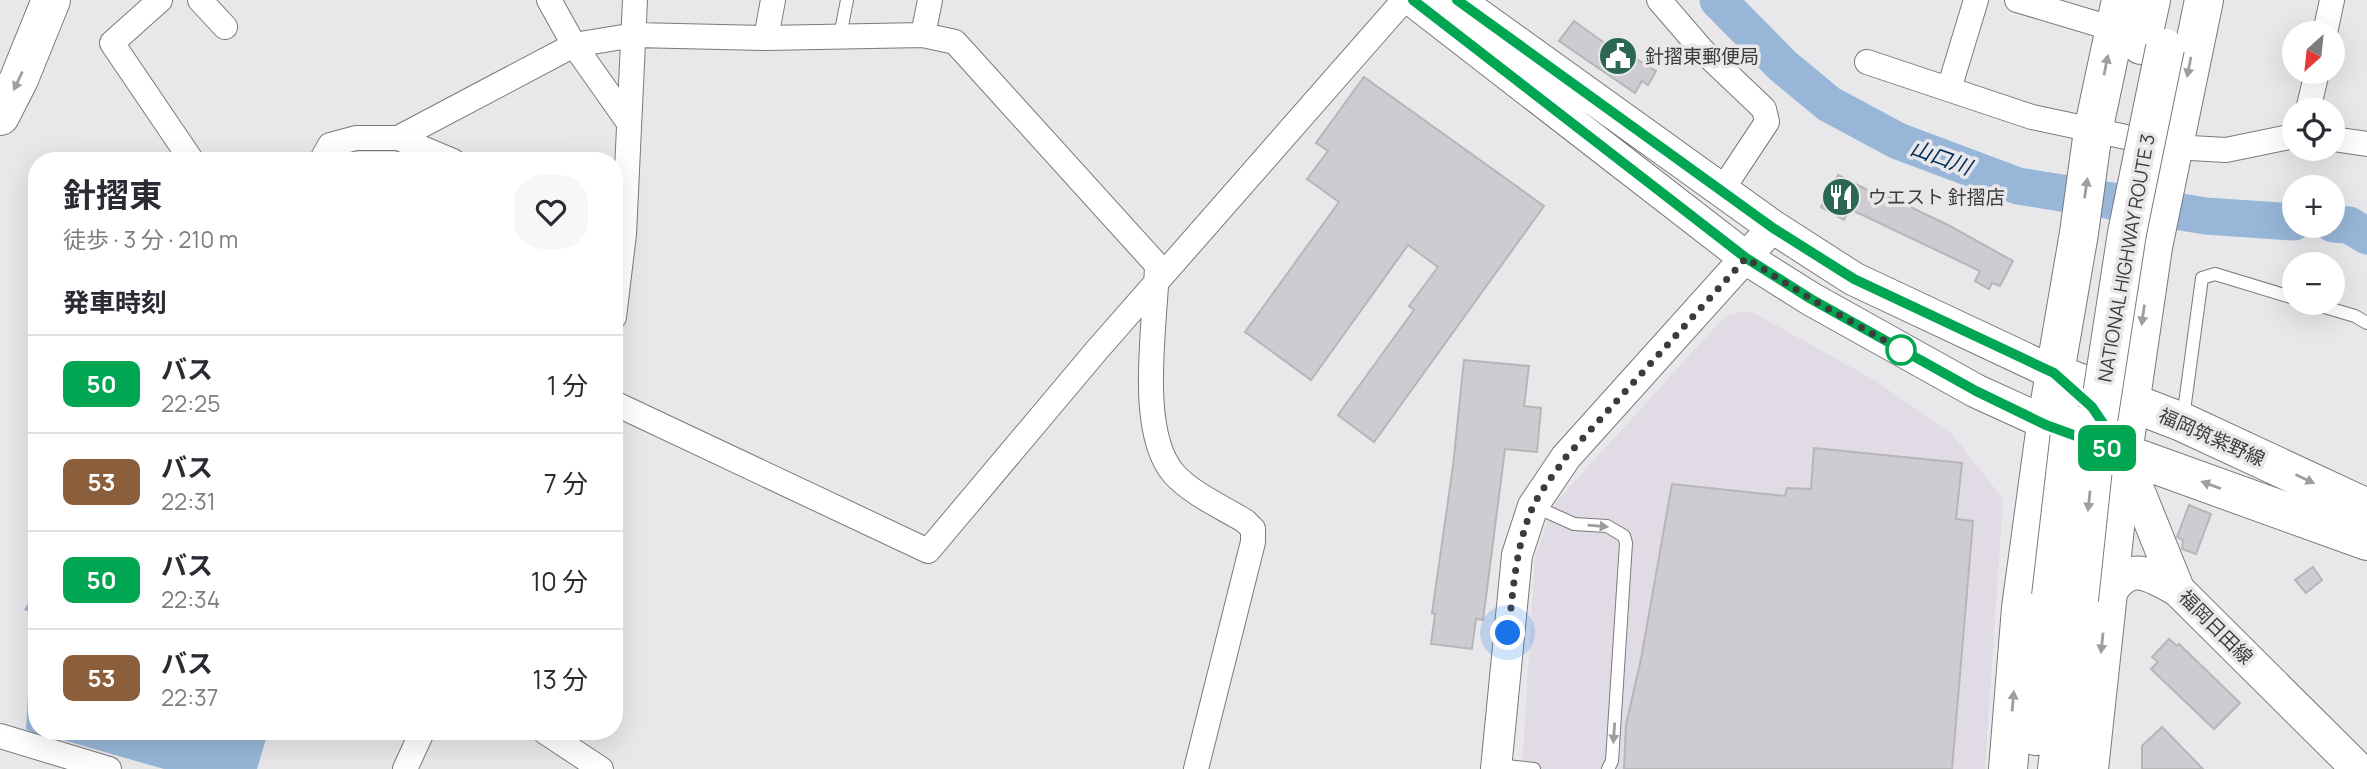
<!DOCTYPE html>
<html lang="ja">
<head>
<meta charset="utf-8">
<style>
  body { margin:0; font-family:Manrope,"Noto Sans JP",sans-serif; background:#f7f7f7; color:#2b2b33; height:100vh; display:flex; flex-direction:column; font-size:26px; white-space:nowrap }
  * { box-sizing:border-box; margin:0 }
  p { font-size:23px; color:#7c7c81 }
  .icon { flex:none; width:38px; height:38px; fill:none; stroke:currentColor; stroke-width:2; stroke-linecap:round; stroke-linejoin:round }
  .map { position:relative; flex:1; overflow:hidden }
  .details { position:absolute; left:28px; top:152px; width:595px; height:588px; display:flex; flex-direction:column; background:#fff; border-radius:28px; box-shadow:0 7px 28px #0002 }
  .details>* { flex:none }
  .badge { padding:0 14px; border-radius:10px; font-size:24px; line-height:46px }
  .needle { width:46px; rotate:207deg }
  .fabs { position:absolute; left:2282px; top:21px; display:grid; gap:14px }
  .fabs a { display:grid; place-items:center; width:63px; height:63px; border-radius:50%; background:#fff; box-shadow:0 7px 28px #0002; font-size:35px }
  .you { position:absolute; width:35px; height:35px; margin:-18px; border:5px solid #fff; border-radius:50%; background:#1a73e8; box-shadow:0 0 0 10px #1a73e833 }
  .map>.badge { position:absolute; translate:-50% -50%; box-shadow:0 0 0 4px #fff }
  h2 { padding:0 35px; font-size:26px; line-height:63px }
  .round { display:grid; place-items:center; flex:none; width:74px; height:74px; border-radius:28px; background:#f7f7f7 }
  .summary { display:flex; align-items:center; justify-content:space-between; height:119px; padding:0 35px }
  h1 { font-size:33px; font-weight:700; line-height:52px }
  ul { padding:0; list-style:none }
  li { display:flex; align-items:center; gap:21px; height:98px; padding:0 35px; border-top:2px solid #e1e1e2 }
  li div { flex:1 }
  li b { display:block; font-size:26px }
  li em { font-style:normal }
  li .badge { min-width:77px; font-weight:700; text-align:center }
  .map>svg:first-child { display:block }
  .built { fill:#e0dbe5 }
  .water { fill:#97b6d8 }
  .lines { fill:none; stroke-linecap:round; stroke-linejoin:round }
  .river { stroke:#97b6d8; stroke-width:37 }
  .building { fill:#cdcdd1; stroke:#b6b6b9; stroke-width:2 }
  .service-casing { stroke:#7a797c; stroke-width:14 }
  .minor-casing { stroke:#7a797c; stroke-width:26 }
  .tertiary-casing { stroke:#7a797c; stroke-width:32 }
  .secondary-casing { stroke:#7a797c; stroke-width:35 }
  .primary-casing { stroke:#7a797c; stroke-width:40 }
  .trunk-casing { stroke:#7a797c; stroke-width:40 }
  .service { stroke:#fff; stroke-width:12 }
  .minor { stroke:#fff; stroke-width:24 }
  .tertiary { stroke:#fff; stroke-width:30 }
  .secondary { stroke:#fff; stroke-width:33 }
  .primary { stroke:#fff; stroke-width:38 }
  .trunk { stroke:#fff; stroke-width:38 }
  .trunk-bridge-casing { stroke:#7a797c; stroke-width:40; stroke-linecap:butt }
  .trunk-bridge { stroke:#fff; stroke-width:38 }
  .oneway { fill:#9e9e9e }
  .line-casing { stroke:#fff; stroke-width:16 }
  .line { stroke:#00a651; stroke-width:10 }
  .walk { stroke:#3d3c3d; stroke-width:7; stroke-dasharray:0 12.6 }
  .stop-dot { fill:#fff; stroke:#00a651; stroke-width:3.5 }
  .labels { text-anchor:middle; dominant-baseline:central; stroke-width:7; stroke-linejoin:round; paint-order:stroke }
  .poi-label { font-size:19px; fill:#3d3c3d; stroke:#e8e7ea; text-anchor:start }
  .street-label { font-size:19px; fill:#3d3c3d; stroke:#e8e7ea }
  .water-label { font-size:21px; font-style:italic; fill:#002e58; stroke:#e8e7ea }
</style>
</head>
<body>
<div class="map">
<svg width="2367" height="769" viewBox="0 0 2367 769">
  <rect width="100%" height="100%" fill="#e8e7ea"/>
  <path class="built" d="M 1745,311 L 1754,313 L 1874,380 L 1952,434 L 2003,499 L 1985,769 L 1522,769 L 1535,557 L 1555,503 L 1719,323 L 1727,316 Z"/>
  <path class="water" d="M 37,588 L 37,732 L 268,732 L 257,769 L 164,769 L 42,734 L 39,736 L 26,729 L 33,613 L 24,610 Z"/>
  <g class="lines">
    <path class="river" d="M 1718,0 L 1783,66 L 1829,104 L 1898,141 L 2018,186 L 2206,216 L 2294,222
      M 2333,224 L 2349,225 L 2367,236"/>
  </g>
  <path class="building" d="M 1574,21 L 1610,47 L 1612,44 L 1656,71 L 1648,85 L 1642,81 L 1635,93 L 1559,41 Z
    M 1364,77 L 1544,206 L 1374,442 L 1338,415 L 1414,310 L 1409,306 L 1438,267 L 1408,245 L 1311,380 L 1245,332 L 1339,202 L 1307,179 L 1328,151 L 1316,143 Z
    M 1838,175 L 1877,195 L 1879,192 L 1948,225 L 2013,261 L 2000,286 L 1992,283 L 1989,289 L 1975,281 L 1980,271 L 1850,209 L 1844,220 L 1821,207 Z
    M 1464,360 L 1529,366 L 1524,406 L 1541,408 L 1537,452 L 1505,449 L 1483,620 L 1476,619 L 1472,649 L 1431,644 L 1435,614 L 1432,613 L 1453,466 Z
    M 1814,448 L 1962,463 L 1956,519 L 1973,521 L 1952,769 L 1624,769 L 1626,725 L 1641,659 L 1672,484 L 1785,496 L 1787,488 L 1811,489 Z
    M 2189,505 L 2211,514 L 2196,554 L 2182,549 L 2183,540 L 2177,537 Z
    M 2313,567 L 2322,580 L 2306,593 L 2295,580 Z
    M 2169,639 L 2177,646 L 2179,644 L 2240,703 L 2214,729 L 2151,669 L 2158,662 L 2152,657 Z
    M 2162,727 L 2203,769 L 2142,769 L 2142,746 Z"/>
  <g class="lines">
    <defs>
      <path id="service" d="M 840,36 L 847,0
        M 2311,303 L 2355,316 L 2367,323
        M 2183,418 L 2202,278 L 2215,274 L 2294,298
        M 1534,506 L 1574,524 L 1607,526 L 1624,536 L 1626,543 L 1612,761 L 1608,769
        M 1496,765 L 1534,769"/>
      <path id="minor" d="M 160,0 L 112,43 L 192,161
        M 200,0 L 225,27
        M 549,0 L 574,45 L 629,123
        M 1659,0 L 1703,51 L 1764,109 L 1767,122 L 1722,190
        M 2017,0 L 2114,29
        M 2325,33 L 2332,0
        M 923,35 L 930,0
        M 766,38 L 773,0
        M 1867,62 L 2032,117 L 2173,147 L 2226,150 L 2294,136
        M 1949,89 L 1976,0
        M 2308,110 L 2317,72
        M 398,138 L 453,161
        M 2333,139 L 2367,144
        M 321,161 L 330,145 L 356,138 L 398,138 L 574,45 L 635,35 L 766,38 L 923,35 L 955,42 L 1157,265 C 1156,320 1136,431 1174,474 C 1192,494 1222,507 1245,521 L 1253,529 L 1253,542 L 1196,769
        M 614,317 L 624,234 L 635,0
        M 614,403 L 928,551 L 1097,350 L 1404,0
        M 545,732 L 601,769
        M 0,736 L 109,769
        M 405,769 L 422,732"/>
      <path id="tertiary" d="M 1496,769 L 1517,555 L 1533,506 L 1566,457 L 1773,227"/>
      <path id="secondary" d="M 1413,0 L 1746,258 L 1811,299 L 1976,391 L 2068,433
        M 1457,0 L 1773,227 L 1854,279 L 2054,373 L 2074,390
        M 2122,451 L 2178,590 L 2358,769
        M 2107,598 C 2127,560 2147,572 2178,590"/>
      <path id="primary" d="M 0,116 L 19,79 L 51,0
        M 2054,373 L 2182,422 L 2367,508
        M 2123,453 L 2367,541"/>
      <path id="trunk" d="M 2141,45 L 2151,0
        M 2036,736 L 2051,596
        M 2008,769 L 2021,608 L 2046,425 L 2079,233 L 2093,131 L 2121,0
        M 2057,769 L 2079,600
        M 2089,769 L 2123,453 L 2153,247 L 2204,0"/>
    </defs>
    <use href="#service" class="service-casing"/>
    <use href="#minor" class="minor-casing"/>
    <use href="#tertiary" class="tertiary-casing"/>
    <use href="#secondary" class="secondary-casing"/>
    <use href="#primary" class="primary-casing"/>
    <use href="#trunk" class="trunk-casing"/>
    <use href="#service" class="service"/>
    <use href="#minor" class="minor"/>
    <use href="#tertiary" class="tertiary"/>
    <use href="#secondary" class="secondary"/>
    <use href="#primary" class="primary"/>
    <use href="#trunk" class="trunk"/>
    <defs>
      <path id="trunk-bridge" d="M 2051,596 L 2071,424
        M 2079,600 L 2098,421 L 2127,233 L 2165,48"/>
    </defs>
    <use href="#trunk-bridge" class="trunk-bridge-casing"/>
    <use href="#trunk-bridge" class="trunk-bridge"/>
  </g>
  <defs><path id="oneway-solid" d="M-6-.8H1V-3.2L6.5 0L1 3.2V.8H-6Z" transform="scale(1.75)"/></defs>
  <g class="oneway">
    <use href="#oneway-solid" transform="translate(2106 65) rotate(-79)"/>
    <use href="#oneway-solid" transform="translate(2189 67) rotate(101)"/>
    <use href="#oneway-solid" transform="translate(18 81) rotate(115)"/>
    <use href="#oneway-solid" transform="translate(2086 188) rotate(-82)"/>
    <use href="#oneway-solid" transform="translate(2143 315) rotate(98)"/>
    <use href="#oneway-solid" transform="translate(2305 479) rotate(25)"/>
    <use href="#oneway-solid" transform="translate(2211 485) rotate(-160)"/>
    <use href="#oneway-solid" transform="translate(2089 501) rotate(96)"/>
    <use href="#oneway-solid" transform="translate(1598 526) rotate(5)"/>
    <use href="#oneway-solid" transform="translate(2102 643) rotate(96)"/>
    <use href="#oneway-solid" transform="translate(2013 701) rotate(-85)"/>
    <use href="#oneway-solid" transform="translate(1614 733) rotate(94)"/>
  </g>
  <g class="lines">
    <defs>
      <path id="line" d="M 1413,0 L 1746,258 L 1811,299 L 1976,391 L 2046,425 L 2123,453 L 2092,407 L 2054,373 L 1854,279 L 1773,228 L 1457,0"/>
    </defs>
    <use href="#line" class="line-casing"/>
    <use href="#line" class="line"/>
    <path class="walk" d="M 1508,633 C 1513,594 1515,553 1529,516 C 1537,494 1553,476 1566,457 L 1746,258 L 1811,299 L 1905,352 L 1901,350"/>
  </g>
  <defs>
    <symbol id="civic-disc" viewBox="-11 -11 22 22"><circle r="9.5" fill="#2b6752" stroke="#e8e7ea"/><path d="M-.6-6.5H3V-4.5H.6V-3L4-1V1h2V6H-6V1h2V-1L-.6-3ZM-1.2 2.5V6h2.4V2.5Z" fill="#fff"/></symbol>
    <symbol id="restaurant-disc" viewBox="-11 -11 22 22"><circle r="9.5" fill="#2b6752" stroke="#e8e7ea"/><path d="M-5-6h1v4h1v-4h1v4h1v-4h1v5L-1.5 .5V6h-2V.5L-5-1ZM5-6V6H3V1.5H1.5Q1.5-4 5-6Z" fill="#fff"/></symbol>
  </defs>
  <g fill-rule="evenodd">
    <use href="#civic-disc" x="1596" y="34" width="44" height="44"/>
    <use href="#restaurant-disc" x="1819" y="175" width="44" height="44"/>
  </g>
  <circle class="stop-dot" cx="1901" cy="350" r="14"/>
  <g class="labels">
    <g class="poi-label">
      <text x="1645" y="56">針摺東郵便局</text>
      <text x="1868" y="197">ウエスト 針摺店</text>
    </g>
    <g class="street-label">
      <text transform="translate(2126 258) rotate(-80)">NATIONAL HIGHWAY ROUTE 3</text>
      <text transform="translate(2212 437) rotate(24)">福岡筑紫野線</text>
      <text transform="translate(2216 627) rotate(45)">福岡日田線</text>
    </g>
    <g class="water-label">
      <text transform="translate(1941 157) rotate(20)">山口川</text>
    </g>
  </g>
</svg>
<div class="fabs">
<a><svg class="needle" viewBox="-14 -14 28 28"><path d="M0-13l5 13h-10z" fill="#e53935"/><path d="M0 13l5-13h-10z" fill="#7c7c81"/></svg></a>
<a><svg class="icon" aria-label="locate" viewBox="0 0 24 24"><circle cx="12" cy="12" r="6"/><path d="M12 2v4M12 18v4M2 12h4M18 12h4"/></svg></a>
<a>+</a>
<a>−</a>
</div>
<div class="you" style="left:1508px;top:633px"></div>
<b class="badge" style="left:2107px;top:448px;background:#00a651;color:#fff">50</b>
<section class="details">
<div class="summary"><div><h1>針摺東</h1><p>徒歩 · 3 分 · 210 m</p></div><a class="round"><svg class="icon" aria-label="heart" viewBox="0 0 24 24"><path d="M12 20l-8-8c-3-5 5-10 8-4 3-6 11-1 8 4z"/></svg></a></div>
<h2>発車時刻</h2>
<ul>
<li><span class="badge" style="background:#00a651;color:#fff">50</span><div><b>バス</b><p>22:25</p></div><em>1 分</em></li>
<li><span class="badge" style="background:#8b5e3c;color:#fff">53</span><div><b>バス</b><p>22:31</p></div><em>7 分</em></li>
<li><span class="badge" style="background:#00a651;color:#fff">50</span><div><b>バス</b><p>22:34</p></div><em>10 分</em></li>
<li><span class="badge" style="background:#8b5e3c;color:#fff">53</span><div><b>バス</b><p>22:37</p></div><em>13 分</em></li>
</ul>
</section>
</div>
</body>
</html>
